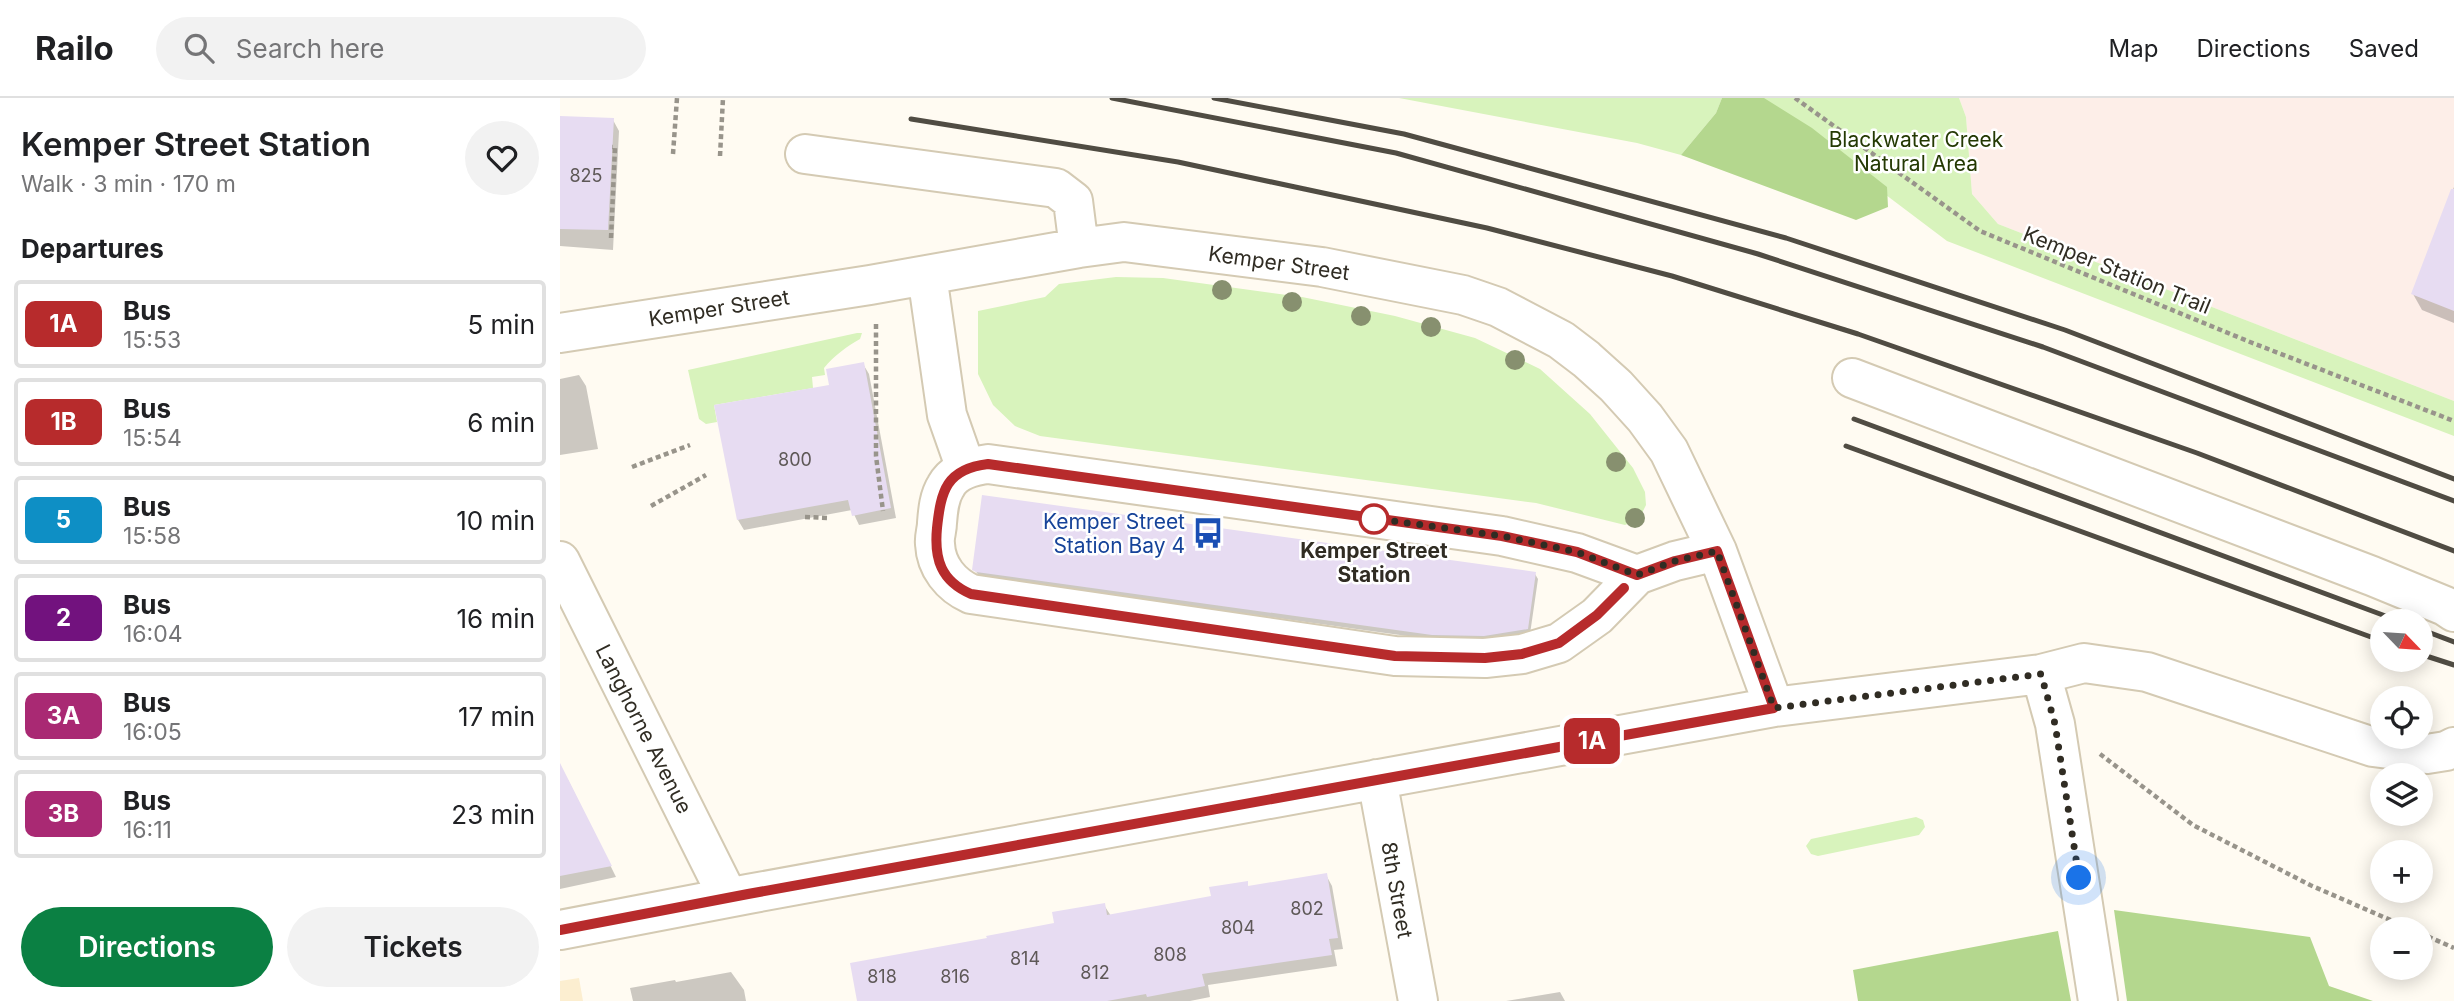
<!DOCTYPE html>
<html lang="en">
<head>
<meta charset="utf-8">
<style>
  body { margin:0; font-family:Inter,sans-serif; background:#f2f2f2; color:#202124; height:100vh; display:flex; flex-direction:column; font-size:26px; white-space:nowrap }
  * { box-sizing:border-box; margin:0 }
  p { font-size:23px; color:#757577 }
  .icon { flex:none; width:38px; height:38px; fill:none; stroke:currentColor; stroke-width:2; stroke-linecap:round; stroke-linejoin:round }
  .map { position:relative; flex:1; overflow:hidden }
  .side { display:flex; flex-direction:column; background:#fff; width:560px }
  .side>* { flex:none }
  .badge { padding:0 14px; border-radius:10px; font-size:24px; line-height:46px }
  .needle { width:46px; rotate:115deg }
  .fabs { position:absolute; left:1810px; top:511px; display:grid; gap:14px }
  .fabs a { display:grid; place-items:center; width:63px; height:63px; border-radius:50%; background:#fff; box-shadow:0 4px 18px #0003; font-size:35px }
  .you { position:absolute; width:35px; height:35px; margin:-18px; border:5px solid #fff; border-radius:50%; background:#1a73e8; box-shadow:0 0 0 10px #1a73e833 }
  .map>.badge { position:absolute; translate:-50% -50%; box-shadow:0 0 0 4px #fff }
  h2 { padding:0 21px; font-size:26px; line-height:63px }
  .round { display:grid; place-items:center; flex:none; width:74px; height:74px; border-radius:37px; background:#f2f2f2 }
  .overview { display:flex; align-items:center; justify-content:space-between; height:119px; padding:0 21px }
  h1 { font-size:33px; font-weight:600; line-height:52px }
  .button { display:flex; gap:14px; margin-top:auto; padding:14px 21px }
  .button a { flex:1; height:80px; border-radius:42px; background:#0b8043; color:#fff; font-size:28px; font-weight:600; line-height:80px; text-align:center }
  .button a+a { background:#f2f2f2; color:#202124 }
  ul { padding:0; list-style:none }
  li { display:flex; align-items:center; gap:21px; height:88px; margin:0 14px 10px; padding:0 7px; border:4px solid #e0e0e0; border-radius:7px }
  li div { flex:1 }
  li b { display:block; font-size:26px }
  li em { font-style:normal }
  li .badge { min-width:77px; font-weight:700; text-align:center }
  header { display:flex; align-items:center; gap:42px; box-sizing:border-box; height:98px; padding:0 35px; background:#fff; border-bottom:2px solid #e0e0e0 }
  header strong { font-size:33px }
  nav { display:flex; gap:38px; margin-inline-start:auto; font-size:24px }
  .search { width:490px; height:63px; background:#f2f2f2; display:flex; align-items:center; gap:18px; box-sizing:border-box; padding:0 24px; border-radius:38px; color:#757577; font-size:26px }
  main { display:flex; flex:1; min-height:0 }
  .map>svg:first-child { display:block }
  .built { fill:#fceed0 }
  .industrial { fill:#fdeee8 }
  .green { fill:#d8f3bc }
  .forest { fill:#b4d78e }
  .shadow { fill:#0003 }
  .building { fill:#e7dcf2 }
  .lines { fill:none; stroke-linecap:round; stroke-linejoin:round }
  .minor-casing { stroke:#d4cab3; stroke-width:42 }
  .path { stroke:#98948b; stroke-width:4.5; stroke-dasharray:5 3.5; stroke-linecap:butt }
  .minor { stroke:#fff; stroke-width:38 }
  .rail { stroke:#504c43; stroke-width:5 }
  .tree { fill:#87906f }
  .line-casing { stroke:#fff; stroke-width:16 }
  .line { stroke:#b72b2c; stroke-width:10 }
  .walk { stroke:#302c23; stroke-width:7; stroke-dasharray:0 12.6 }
  .stop-dot { fill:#fff; stroke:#b72b2c; stroke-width:3.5 }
  .labels { text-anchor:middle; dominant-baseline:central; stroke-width:5; stroke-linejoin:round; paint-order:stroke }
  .number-label { font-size:18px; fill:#5e5857 }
  .park-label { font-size:21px; fill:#243903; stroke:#fff }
  .street-label { font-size:21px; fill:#302c23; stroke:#fff }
  .transit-label { font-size:21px; fill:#164399; stroke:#fff; text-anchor:end }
  .stop-label { font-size:21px; font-weight:bold; fill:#302c23; stroke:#fff }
</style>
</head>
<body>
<header>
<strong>Railo</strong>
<div class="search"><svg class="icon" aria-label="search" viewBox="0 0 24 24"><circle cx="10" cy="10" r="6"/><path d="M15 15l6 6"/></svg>Search here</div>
<nav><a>Map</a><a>Directions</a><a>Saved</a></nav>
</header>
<main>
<section class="side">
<div class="overview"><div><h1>Kemper Street Station</h1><p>Walk · 3 min · 170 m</p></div><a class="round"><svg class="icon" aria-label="heart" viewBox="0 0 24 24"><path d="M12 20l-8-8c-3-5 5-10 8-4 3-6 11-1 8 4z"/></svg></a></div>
<h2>Departures</h2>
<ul>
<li><span class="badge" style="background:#b72b2c;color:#fff">1A</span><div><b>Bus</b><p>15:53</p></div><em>5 min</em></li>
<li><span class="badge" style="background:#b72b2c;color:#fff">1B</span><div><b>Bus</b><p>15:54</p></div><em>6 min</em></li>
<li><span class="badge" style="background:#0e8fc5;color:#fff">5</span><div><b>Bus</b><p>15:58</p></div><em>10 min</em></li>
<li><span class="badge" style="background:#72127e;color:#fff">2</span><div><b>Bus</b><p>16:04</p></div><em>16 min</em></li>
<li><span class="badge" style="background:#a92973;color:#fff">3A</span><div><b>Bus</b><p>16:05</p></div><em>17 min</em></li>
<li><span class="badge" style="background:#a92973;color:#fff">3B</span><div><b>Bus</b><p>16:11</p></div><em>23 min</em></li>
</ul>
<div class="button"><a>Directions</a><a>Tickets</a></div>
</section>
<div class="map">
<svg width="1894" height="903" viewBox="0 0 1894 903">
  <rect width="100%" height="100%" fill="#fffbf2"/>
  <path class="built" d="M 19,880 L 23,903 L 0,903 L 0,883 Z"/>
  <path class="industrial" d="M 1399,0 L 1894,0 L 1894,303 L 1438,126 L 1412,96 L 1406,19 Z"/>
  <path class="green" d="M 839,0 L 1162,0 L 1156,15 L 1121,57 L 1077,45 Z
    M 1178,0 L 1399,0 L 1406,19 L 1412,96 L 1438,126 L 1894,303 L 1894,338 L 1387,143 L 1277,60 Z
    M 556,179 L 603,180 L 742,199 L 835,218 L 915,240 L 980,271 L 1030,316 L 1073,370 L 1085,394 L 1086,407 L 1079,421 L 1065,427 L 976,405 L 480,338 L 455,328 L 433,307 L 418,276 L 418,213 L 485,199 L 499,186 Z
    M 297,235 L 302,235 L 300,241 C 286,249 275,257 264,270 L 265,277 L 252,279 L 253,290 L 154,307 L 157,324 L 146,326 L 139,321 L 128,272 Z
    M 1356,719 L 1363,722 L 1365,729 L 1359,737 L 1258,758 L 1251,756 L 1246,748 L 1251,741 Z"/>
  <path class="forest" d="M 1162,0 L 1204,0 L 1252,30 L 1327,89 L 1328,109 L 1296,122 L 1121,57 L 1156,15 Z
    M 1554,812 L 1750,839 L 1769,888 L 1813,903 L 1567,903 Z
    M 1498,833 L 1511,903 L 1298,903 L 1293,872 Z"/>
  <path class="shadow" d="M 0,20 L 53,22 L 59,33 L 53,152 L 0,148 Z
    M 1894,89 L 1894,225 L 1862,212 L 1853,196 Z
    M 303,266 L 309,276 L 336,420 L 299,427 L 292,412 L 184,432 L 178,422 L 271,288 Z
    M 19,277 L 26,288 L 38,351 L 0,357 L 0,281 Z
    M 414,471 L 975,476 L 978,481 L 970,536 L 928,543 L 876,542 L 420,479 Z
    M 0,672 L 8,682 L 56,779 L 0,791 Z
    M 766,777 L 772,788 L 783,851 L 774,852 L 777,868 L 648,887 L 650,899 L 630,903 L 299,903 L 429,842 L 496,826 L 544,807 L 551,818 L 653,799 L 687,785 L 689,790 Z
    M 171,874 L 184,892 L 186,903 L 73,903 L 70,890 L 115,882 L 116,884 Z
    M 1000,894 L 1005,903 L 946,903 Z"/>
  <path class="building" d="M 0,18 L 54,20 L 48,132 L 0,131 Z
    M 1891,91 L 1894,91 L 1894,213 L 1851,196 Z
    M 304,264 L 331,410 L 292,418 L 288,402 L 177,422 L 154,307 L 269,287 L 266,271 Z
    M 422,397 L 976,474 L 968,531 L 924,538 L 872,537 L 416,474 L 412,472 Z
    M 0,665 L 52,768 L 0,778 Z
    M 767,775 L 778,840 L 769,841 L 772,857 L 642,876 L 645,888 L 587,899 L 586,896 L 547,903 L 297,903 L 290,865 L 427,840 L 426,838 L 494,825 L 492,814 L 545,805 L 547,817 L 651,798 L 649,789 L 688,783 L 688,788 Z"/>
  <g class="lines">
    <defs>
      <path id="minor" d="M 245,56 L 496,90 L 513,103 L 519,150
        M 367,177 L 387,317 L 406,371
        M 0,235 L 310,187 L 519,150 L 564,144 L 762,169 L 903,197 L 938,209 L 1001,242 L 1026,261 L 1056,288 L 1085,320 L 1109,353 L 1157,453 L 1214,609
        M 1292,280 L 1812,478 L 1885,508 L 1894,514
        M 0,463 L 168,799
        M 1077,477 L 1017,455 L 942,438 L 428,366 C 412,368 394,373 386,388 C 379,399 378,412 377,425 C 377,432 374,439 375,446 C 376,469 391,487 411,496 L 835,558 L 925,560 L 962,556 L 999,545 L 1037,518 L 1077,477 L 1115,463 L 1157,453
        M 1481,576 L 1495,626 L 1538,903
        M 817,681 L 858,903
        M 0,832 L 188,796 L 1214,609 L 1481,576 L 1524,565 L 1587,574 L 1813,649 L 1867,656 L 1886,653 L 1894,649"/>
    </defs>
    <use href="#minor" class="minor-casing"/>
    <path class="path" d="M 1235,0 L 1420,133 L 1690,244 L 1894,323
      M 113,56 L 117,0
      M 160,58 L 163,0
      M 51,140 L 55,49 L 52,49
      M 316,226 L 316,358 L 323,413
      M 72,369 L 130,347
      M 91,408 L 146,377
      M 245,419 L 269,420
      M 1540,656 L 1633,727 L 1750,787 L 1851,831
      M 1860,835 L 1894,850"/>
    <use href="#minor" class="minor"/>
    <path class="rail" d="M 552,0 L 836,55 L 1198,156 L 1483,249 L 1894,403
      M 654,0 L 844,36 L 1226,140 L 1505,232 L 1894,381
      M 351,21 L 618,64 L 927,130 L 1112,178 L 1298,236 L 1637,355 L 1894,453
      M 1294,321 L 1839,523
      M 1286,348 L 1822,543
      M 1860,531 L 1894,544
      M 1860,556 L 1894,567"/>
  </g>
  <g class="tree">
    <circle cx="662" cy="192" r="10"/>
    <circle cx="732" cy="204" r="10"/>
    <circle cx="801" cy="218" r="10"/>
    <circle cx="871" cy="229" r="10"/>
    <circle cx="955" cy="262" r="10"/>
    <circle cx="1056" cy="364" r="10"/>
    <circle cx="1075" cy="420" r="10"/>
  </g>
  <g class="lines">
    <defs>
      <path id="line" d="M 0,832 L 188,796 L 1214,610 L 1157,453 L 1115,463 L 1077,477 L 1017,454 L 942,438 L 428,366 C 386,371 381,393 377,430 C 374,461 381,483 411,496 L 835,558 L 925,560 L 962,556 L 999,545 L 1037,517 L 1064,490"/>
    </defs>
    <use href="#line" class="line-casing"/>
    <use href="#line" class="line"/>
    <path class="walk" d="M 814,421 L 812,420 L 942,438 L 1017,454 L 1077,477 L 1115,463 L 1157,453 L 1214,610 L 1481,576 L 1495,626 L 1519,780"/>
  </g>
  <defs>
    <symbol id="bus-bare" viewBox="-9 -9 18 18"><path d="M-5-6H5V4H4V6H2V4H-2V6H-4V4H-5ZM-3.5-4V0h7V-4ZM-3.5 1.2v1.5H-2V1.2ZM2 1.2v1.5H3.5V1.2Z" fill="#1a4fb4" stroke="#fff" stroke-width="2.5" paint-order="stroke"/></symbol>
  </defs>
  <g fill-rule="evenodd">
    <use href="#bus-bare" x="626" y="413" width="44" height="44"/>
  </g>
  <circle class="stop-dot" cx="814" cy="421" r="14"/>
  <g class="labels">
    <g class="number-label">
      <text x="26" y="77">825</text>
      <text x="235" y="361">800</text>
      <text x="747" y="810">802</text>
      <text x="678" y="829">804</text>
      <text x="610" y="856">808</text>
      <text x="465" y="860">814</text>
      <text x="535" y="874">812</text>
      <text x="322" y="878">818</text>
      <text x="395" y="878">816</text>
    </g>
    <g class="park-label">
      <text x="1356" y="41">Blackwater Creek<tspan x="1356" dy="24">Natural Area</tspan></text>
    </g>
    <g class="street-label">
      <text transform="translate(719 165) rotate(8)">Kemper Street</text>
      <text transform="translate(1557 172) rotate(22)">Kemper Station Trail</text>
      <text transform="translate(159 210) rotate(-9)">Kemper Street</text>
      <text transform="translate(84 631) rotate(63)">Langhorne Avenue</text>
      <text transform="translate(837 792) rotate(80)">8th Street</text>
    </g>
    <g class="transit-label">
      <text x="625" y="423">Kemper Street<tspan x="625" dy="24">Station Bay 4</tspan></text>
    </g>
    <g class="stop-label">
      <text x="814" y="452">Kemper Street<tspan x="814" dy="24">Station</tspan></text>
    </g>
  </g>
</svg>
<div class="fabs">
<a><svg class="needle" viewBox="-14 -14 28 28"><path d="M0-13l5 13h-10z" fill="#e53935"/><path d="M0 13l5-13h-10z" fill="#757577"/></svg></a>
<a><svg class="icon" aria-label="locate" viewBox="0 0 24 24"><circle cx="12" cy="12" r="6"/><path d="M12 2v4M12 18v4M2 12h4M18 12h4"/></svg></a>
<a><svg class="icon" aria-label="layers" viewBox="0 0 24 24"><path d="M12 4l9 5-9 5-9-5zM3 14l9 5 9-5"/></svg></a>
<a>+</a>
<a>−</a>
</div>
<div class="you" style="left:1519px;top:780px"></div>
<b class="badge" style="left:1032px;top:643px;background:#b72b2c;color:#fff">1A</b>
</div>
</main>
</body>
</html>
